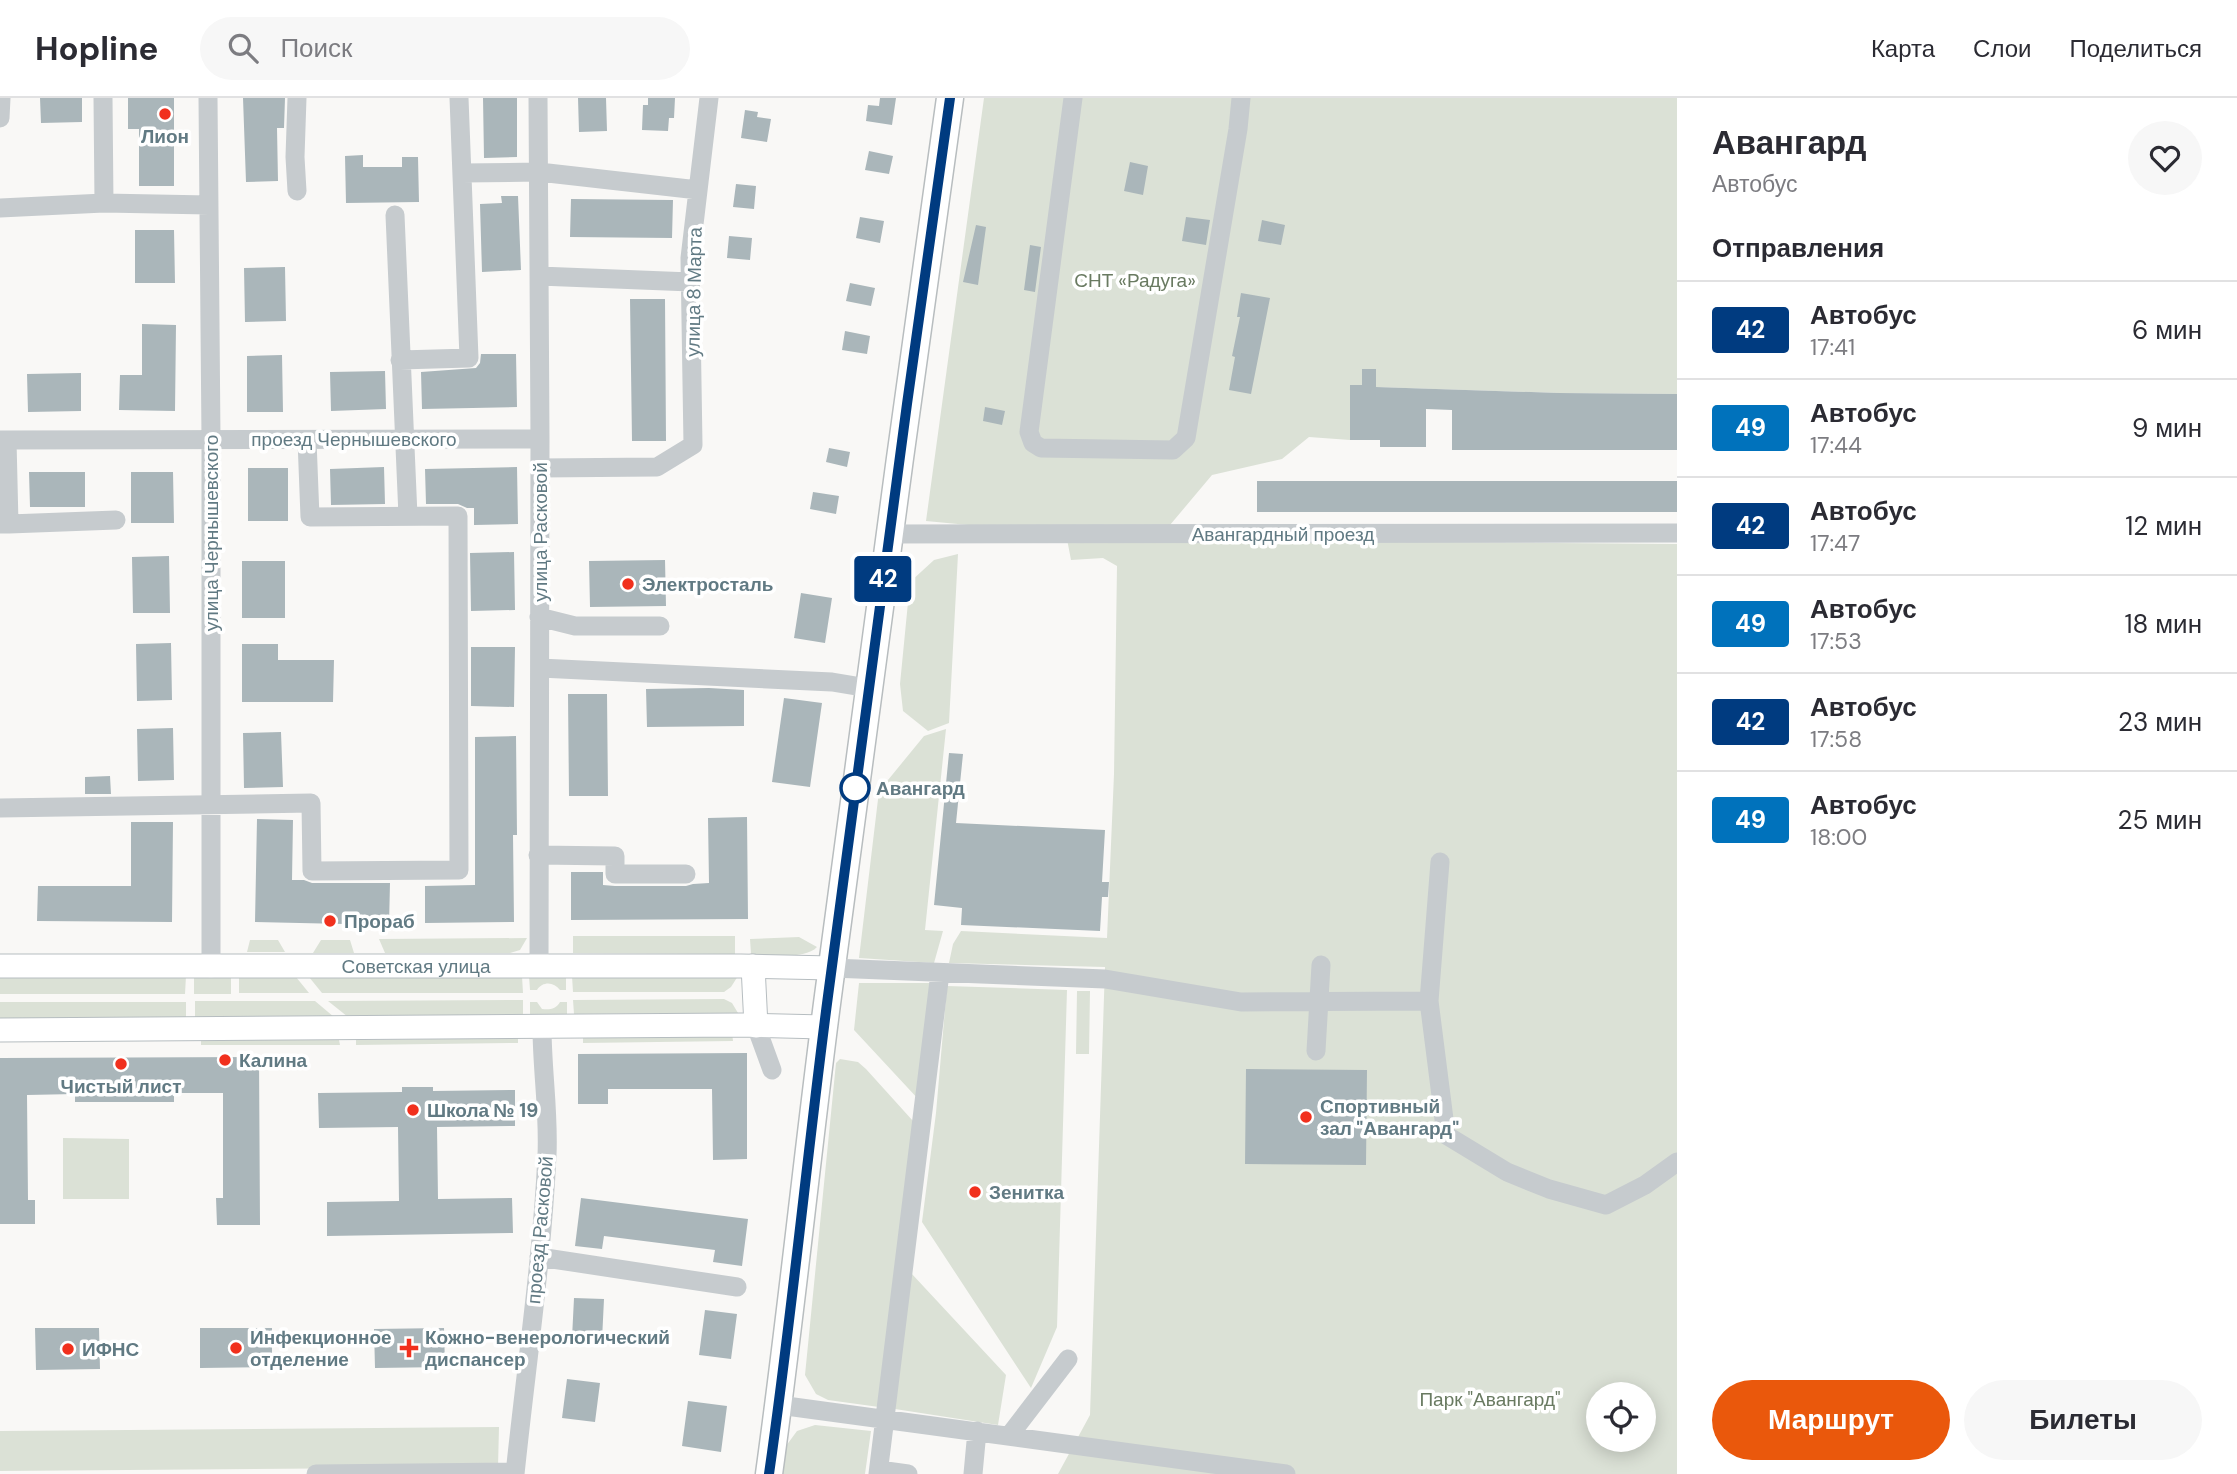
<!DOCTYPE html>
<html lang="ru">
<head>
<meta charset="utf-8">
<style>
  body { margin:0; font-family:"DM Sans",sans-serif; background:#f7f7f7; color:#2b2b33; height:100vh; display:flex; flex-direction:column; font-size:26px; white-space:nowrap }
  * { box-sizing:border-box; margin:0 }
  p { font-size:23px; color:#7c7c81 }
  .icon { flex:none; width:38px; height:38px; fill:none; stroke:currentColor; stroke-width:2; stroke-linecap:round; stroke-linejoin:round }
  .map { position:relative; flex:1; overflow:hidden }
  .sheet { display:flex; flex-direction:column; background:#fff; width:560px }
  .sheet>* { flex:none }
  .badge { padding:0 14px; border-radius:5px; font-size:24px; line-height:46px }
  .buttons { position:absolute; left:1586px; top:1284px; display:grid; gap:14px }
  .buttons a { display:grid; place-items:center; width:70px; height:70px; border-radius:50%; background:#fff; box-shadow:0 4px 18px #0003; font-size:35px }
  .map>.badge { position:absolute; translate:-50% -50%; box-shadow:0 0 0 4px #fff }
  h2 { padding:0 35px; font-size:26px; line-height:63px }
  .round { display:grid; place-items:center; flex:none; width:74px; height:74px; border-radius:37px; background:#f7f7f7 }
  .head { display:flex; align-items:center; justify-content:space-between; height:119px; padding:0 35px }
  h1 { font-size:33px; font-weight:600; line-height:52px }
  .action { display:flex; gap:14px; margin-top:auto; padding:14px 35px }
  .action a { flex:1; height:80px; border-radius:42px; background:#ea580c; color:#fff; font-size:28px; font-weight:600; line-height:80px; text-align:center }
  .action a+a { background:#f7f7f7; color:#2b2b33 }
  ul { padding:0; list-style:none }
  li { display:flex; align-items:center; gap:21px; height:98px; padding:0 35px; border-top:2px solid #e1e1e2 }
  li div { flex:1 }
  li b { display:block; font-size:26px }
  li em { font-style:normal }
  li .badge { min-width:77px; font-weight:700; text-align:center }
  header { display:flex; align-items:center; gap:42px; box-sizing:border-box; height:98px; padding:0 35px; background:#fff; border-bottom:2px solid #e1e1e2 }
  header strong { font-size:33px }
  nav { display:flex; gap:38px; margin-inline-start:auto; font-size:24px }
  .search { width:490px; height:63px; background:#f7f7f7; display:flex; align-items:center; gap:18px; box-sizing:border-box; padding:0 24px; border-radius:38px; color:#7c7c81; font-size:26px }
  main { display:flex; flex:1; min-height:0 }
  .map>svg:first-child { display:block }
  .green { fill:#dbe1d6; fill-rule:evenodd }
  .building { fill:#aab6ba }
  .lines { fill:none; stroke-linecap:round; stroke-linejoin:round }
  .major-casing { stroke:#b6bdc0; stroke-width:25 }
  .highway-casing { stroke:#b8bdbf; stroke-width:29 }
  .minor { stroke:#c6cbce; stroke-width:19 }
  .major { stroke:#fff; stroke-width:23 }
  .highway { stroke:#fff; stroke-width:26 }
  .line-casing { stroke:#fff; stroke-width:16 }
  .line { stroke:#003b80; stroke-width:10 }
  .poi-dot { fill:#f1301d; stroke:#fff; stroke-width:2.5 }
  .stop-dot { fill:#fff; stroke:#003b80; stroke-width:3.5 }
  .labels { text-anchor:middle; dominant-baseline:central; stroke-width:7; stroke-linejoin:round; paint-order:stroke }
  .poi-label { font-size:19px; font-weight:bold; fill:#617a83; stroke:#fff; text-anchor:start }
  .park-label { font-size:19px; fill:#697a61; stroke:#fff }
  .street-label { font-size:19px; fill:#617a83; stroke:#fff }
  .stop-label { font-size:19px; font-weight:bold; fill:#617a83; stroke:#fff; text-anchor:start }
</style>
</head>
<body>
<header>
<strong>Hopline</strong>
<div class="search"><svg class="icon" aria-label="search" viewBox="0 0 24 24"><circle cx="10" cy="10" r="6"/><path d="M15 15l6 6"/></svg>Поиск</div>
<nav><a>Карта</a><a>Слои</a><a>Поделиться</a></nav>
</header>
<main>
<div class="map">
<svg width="1677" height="1376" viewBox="0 0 1677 1376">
  <rect width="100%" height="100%" fill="#f9f8f6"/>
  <path class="green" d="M 984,0 L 1677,0 L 1677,296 L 1559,295 L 1376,289 L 1376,271 L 1363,271 L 1362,287 L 1350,288 L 1350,342 L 1309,339 L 1282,361 L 1212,377 L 1170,427 L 1000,430 L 926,423 Z
    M 1067,441 L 1677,446 L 1677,1376 L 1058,1376 L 1090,1317 L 1105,869 L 949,865 L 953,846 L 961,833 L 1107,840 L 1114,676 L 1117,468 L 1103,460 L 1071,462 ZM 1598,1297 L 1643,1297 L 1643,1342 L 1598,1342 Z
    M 958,456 L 949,625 L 928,633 L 903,613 L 900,586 L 910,484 L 934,462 Z
    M 946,631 L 925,832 L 943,833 L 934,865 L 859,860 L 879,693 L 924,638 Z
    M 573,838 L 735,838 L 735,856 L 573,855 Z
    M 799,839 L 817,849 C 805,862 768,857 751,856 L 750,841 Z
    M 527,840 L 520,852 L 510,855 L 385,855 L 379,841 Z
    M 250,842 L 278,842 L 285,854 L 247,854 Z
    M 321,842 L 350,842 L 354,855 L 313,855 Z
    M 186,878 L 185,896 L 0,896 L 0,879 Z
    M 194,878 L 231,878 L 231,896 L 194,896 Z
    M 239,878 L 296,879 L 309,895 L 239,895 Z
    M 522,878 L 523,895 L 322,895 L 309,879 Z
    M 529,878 L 566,879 L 566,892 L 560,892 C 554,884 543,883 537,892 L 530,892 Z
    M 572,878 L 738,878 L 731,889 L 724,894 L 573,894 Z
    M 859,885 L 933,885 L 920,1003 L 854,932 Z
    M 947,888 L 1067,892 L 1057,1229 L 1031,1290 L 922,1124 L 936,1015 Z
    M 1077,893 L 1090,893 L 1089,956 L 1076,956 Z
    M 724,901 L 732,905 L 738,915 L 574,916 L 573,902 Z
    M 523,902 L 523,916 L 348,919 L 328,903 Z
    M 195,903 L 315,903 L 334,919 L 195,920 Z
    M 0,904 L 186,904 L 186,920 L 0,921 Z
    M 530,904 L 537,904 L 542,911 C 550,912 556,911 560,904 L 567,904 L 567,916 L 530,916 Z
    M 732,935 L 733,943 L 583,945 L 583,938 Z
    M 518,940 L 518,945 L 356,947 L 356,942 Z
    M 201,942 L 339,942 L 340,947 L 201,947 Z
    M 840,961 L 858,964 L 866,971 L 913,1023 L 879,1309 L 828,1302 L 816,1296 L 805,1277 L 836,965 Z
    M 63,1040 L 129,1041 L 129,1101 L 63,1101 Z
    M 911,1175 L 1006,1277 L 998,1327 L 895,1311 Z
    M 815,1327 L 871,1333 L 865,1376 L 781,1376 L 786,1348 L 797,1333 Z
    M 499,1329 L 498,1369 L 0,1373 L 0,1333 Z"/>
  <path class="building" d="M 40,0 L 82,0 L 82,24 L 41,25 Z
    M 128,0 L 174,0 L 174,88 L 139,88 L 139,31 L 128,31 Z
    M 243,0 L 285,0 L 284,30 L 277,30 L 278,83 L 246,84 Z
    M 483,0 L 517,0 L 517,59 L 484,60 Z
    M 578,0 L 606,0 L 607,33 L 579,34 Z
    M 648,0 L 675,0 L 674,20 L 669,20 L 668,33 L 642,32 L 643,7 L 648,7 Z
    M 880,0 L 896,0 L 892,27 L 866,23 L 868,7 L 879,8 Z
    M 745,12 L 758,14 L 757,19 L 771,21 L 767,44 L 741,40 Z
    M 869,53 L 893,58 L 889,76 L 865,72 Z
    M 363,57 L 363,69 L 402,69 L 402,59 L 418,59 L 419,104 L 346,105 L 345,58 Z
    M 1130,64 L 1148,68 L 1143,97 L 1124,93 Z
    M 736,86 L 756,88 L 754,111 L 733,109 Z
    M 501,98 L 518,98 L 521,172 L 482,174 L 480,106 L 502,105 Z
    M 571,101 L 673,102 L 672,140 L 570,139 Z
    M 860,119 L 884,123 L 880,145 L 856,140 Z
    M 1186,119 L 1210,122 L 1206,147 L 1182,143 Z
    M 1262,122 L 1285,127 L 1281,147 L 1258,143 Z
    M 976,127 L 986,129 L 978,187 L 963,184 Z
    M 135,132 L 174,132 L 175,185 L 135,185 Z
    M 729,138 L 752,140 L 750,162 L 727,160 Z
    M 1030,147 L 1041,149 L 1035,194 L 1024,192 Z
    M 285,169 L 286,223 L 245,224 L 244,170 Z
    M 850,185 L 875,190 L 871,208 L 846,203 Z
    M 1241,195 L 1270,200 L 1251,296 L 1229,292 L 1235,259 L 1232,258 L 1240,219 L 1237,219 Z
    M 630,201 L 665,201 L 666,343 L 632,343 Z
    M 142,226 L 176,227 L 175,313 L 119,312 L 120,277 L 142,277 Z
    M 845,233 L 870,238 L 867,256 L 842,252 Z
    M 481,256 L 516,256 L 517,309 L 422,311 L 421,274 L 476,270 L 480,265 Z
    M 282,257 L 283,314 L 247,314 L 247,258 Z
    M 1362,271 L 1376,271 L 1376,289 L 1559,295 L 1677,296 L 1677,352 L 1452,352 L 1452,312 L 1426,311 L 1426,349 L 1380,349 L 1380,342 L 1350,342 L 1350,287 L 1362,287 Z
    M 385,273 L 386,311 L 331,313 L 330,274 Z
    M 81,275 L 81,313 L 28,314 L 27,276 Z
    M 985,309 L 1005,313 L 1002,327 L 983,323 Z
    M 829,350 L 850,354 L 847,369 L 826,364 Z
    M 384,369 L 385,406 L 331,407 L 330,371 Z
    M 517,369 L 518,426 L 474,427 L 474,410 L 467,410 L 458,406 L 426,406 L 425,371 Z
    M 248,370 L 288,370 L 288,423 L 248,423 Z
    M 29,374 L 85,374 L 85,409 L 30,409 Z
    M 131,374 L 173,374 L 174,425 L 131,425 Z
    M 1257,383 L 1677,383 L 1677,414 L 1257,414 Z
    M 813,394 L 839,398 L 836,416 L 810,411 Z
    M 514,454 L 515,512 L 471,513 L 470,455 Z
    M 169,458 L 170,515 L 133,515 L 132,459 Z
    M 665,462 L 666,508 L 590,509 L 589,463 Z
    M 242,463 L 285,463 L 285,520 L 242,520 Z
    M 801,495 L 832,500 L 825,545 L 794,540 Z
    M 171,545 L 172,602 L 137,603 L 136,546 Z
    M 242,546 L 278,546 L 278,562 L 334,562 L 333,604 L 242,604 Z
    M 471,549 L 515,549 L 514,609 L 471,608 Z
    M 709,590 L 744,592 L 744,628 L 647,629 L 646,591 Z
    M 568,596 L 607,596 L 608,698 L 569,698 Z
    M 784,600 L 822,605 L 810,689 L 772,684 Z
    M 173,630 L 174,682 L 138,683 L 137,631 Z
    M 281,634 L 283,689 L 244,690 L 243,635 Z
    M 516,638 L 517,737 L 513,737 L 514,824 L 425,825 L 425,788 L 475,787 L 475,639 Z
    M 949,655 L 963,656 L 956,725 L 1105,732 L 1102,784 L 1109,784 L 1108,799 L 1102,799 L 1100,833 L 961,827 L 962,810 L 934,807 Z
    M 110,678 L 111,696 L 85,696 L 85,679 Z
    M 747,719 L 748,821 L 571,822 L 571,774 L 603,774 L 603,787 L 615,788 L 686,788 L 693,786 L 709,785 L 708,720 Z
    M 257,721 L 293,722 L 292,782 L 304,782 L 312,785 L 390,785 L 389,827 L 255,824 Z
    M 131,724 L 173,724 L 172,824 L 37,823 L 38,788 L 131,788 Z
    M 747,955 L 747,1061 L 713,1062 L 712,991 L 608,991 L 608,1006 L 578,1006 L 578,956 Z
    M 259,959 L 260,1127 L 217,1127 L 216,1100 L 223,1100 L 223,995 L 174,995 L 174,1004 L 75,1004 L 75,996 L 27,997 L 28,1102 L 35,1102 L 35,1126 L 0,1126 L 0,960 Z
    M 1246,971 L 1367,972 L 1366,1067 L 1245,1066 Z
    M 402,989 L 433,989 L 433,993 L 515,992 L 515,1028 L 437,1029 L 438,1101 L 512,1100 L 513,1135 L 327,1138 L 327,1104 L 399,1103 L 398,1029 L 319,1030 L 318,995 L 402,994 Z
    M 581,1100 L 748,1121 L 742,1168 L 713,1164 L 715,1152 L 604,1138 L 602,1151 L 575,1148 Z
    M 574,1200 L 604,1201 L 602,1242 L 572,1240 Z
    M 705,1212 L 737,1216 L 731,1261 L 699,1257 Z
    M 35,1230 L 99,1230 L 100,1271 L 36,1272 Z
    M 200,1230 L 272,1230 L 272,1269 L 200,1270 Z
    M 444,1230 L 445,1269 L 375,1270 L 374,1231 Z
    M 567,1281 L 600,1285 L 595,1324 L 562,1320 Z
    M 688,1303 L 727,1308 L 721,1354 L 682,1348 Z"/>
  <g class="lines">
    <defs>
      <g id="major">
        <path id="s1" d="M 0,868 L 741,868 L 832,870"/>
        <path d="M 753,868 L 756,928"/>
        <path d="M 0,932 L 742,927 L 824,929"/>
      </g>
      <path id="highway" d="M 769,1376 C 791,1217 807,1058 828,898 C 867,599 908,299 950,0"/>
    </defs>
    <use href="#major" class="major-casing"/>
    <use href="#highway" class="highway-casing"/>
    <path class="minor" d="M 103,0 L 104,105
      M 208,0 L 211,341 L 211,870
      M 297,0 L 295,59 L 297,93
      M 538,0 L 540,341 L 539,868
      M 1073,0 L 1029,334 L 1033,345 L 1041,350 L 1173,352 L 1186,340 L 1238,31 L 1241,0
      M 0,20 L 1,0
      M 462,75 L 539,74 L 698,92
      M 0,110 L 104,105 L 209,107
      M 395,117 L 408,418
      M 539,178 L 691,184
      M 400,262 L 469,260 L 459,0
      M 0,342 L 540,341
      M 540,370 L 657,369 L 693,347 L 690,160 L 709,0
      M 0,426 L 9,426 L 7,342
      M 9,426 L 116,422
      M 889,436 L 1677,435
      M 539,519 L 575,528 L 660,528
      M 540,570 L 832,584 L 868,590
      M 0,710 L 311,705 L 312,773 L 459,772 L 458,418 L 310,419 L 307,342
      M 538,757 L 615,758 L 615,776 L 686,776
      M 1440,764 L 1429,903 L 1446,1037 L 1507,1074 L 1549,1091 L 1606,1107 L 1645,1087 L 1677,1064
      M 832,870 L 1105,881 L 1241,904 L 1429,903
      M 756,928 L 772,972
      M 1316,953 L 1321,867
      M 539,1159 L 737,1189
      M 779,1307 L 1286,1376
      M 1009,1338 L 1068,1261
      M 879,1372 L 908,1376
      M 316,1376 L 515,1374
      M 515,1376 C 526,1270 542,1163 547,1057 C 549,1014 542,972 542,929
      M 878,1376 L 940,875
      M 973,1376 L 977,1333"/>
    <use href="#major" class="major"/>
    <use href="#highway" class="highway"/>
  </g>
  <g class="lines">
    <defs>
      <path id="line" d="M 769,1376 C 792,1217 807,1057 828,898 C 867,599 907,299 950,0"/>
    </defs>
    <use href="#line" class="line-casing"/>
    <use href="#line" class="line"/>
  </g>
  <g class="poi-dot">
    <circle cx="165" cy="16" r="7"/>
    <circle cx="628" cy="486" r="7"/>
    <circle cx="330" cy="823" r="7"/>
    <circle cx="225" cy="962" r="7"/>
    <circle cx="121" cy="966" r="7"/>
    <circle cx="413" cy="1012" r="7"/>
    <circle cx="1306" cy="1019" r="7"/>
    <circle cx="975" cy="1094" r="7"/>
    <circle cx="236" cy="1250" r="7"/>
    <path d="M405.5 1239.5h7v7h7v7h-7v7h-7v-7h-7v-7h7z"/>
    <circle cx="68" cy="1251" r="7"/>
  </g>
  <circle class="stop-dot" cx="855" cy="690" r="14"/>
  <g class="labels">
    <g class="poi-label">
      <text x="165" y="38" text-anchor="middle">Лион</text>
      <text x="642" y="486">Электросталь</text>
      <text x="344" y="823">Прораб</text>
      <text x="239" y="962">Калина</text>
      <text x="121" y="988" text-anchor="middle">Чистый лист</text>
      <text x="1320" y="1008">Спортивный<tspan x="1320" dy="22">зал "Авангард"</tspan></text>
      <text x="427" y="1012">Школа № 19</text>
      <text x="989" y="1094">Зенитка</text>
      <text x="250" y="1239">Инфекционное<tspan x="250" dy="22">отделение</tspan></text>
      <text x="425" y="1239">Кожно-венерологический<tspan x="425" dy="22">диспансер</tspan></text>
      <text x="82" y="1251">ИФНС</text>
    </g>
    <g class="park-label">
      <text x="1135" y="182">СНТ «Радуга»</text>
      <text x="1490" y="1301">Парк "Авангард"</text>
    </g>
    <g class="street-label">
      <text transform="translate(694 194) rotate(-89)">улица 8 Марта</text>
      <text x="354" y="341">проезд Чернышевского</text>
      <text transform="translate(540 434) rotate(-90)">улица Расковой</text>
      <text transform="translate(211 435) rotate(-90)">улица Чернышевского</text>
      <text x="1283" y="436">Авангардный проезд</text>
      <text stroke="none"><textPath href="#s1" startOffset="416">Советская улица</textPath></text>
      <text transform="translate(540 1132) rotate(-85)">проезд Расковой</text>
    </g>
    <g class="stop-label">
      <text x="876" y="690">Авангард</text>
    </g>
  </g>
</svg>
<div class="buttons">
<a><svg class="icon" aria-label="locate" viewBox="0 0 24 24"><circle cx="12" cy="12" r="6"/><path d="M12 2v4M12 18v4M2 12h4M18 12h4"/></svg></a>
</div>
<b class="badge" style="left:883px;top:481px;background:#003b80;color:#fff">42</b>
</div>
<section class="sheet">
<div class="head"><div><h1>Авангард</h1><p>Автобус</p></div><a class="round"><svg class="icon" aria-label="heart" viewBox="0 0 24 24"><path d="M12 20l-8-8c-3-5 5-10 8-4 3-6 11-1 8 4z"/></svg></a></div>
<h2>Отправления</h2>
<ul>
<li><span class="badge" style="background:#003b80;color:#fff">42</span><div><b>Автобус</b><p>17:41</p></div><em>6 мин</em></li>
<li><span class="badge" style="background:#0072bc;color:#fff">49</span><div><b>Автобус</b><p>17:44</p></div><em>9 мин</em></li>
<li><span class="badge" style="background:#003b80;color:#fff">42</span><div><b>Автобус</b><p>17:47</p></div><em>12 мин</em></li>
<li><span class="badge" style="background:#0072bc;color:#fff">49</span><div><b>Автобус</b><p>17:53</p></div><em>18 мин</em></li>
<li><span class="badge" style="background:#003b80;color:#fff">42</span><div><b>Автобус</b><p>17:58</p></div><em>23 мин</em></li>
<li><span class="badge" style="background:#0072bc;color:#fff">49</span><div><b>Автобус</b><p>18:00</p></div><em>25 мин</em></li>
</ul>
<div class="action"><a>Маршрут</a><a>Билеты</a></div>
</section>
</main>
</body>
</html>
